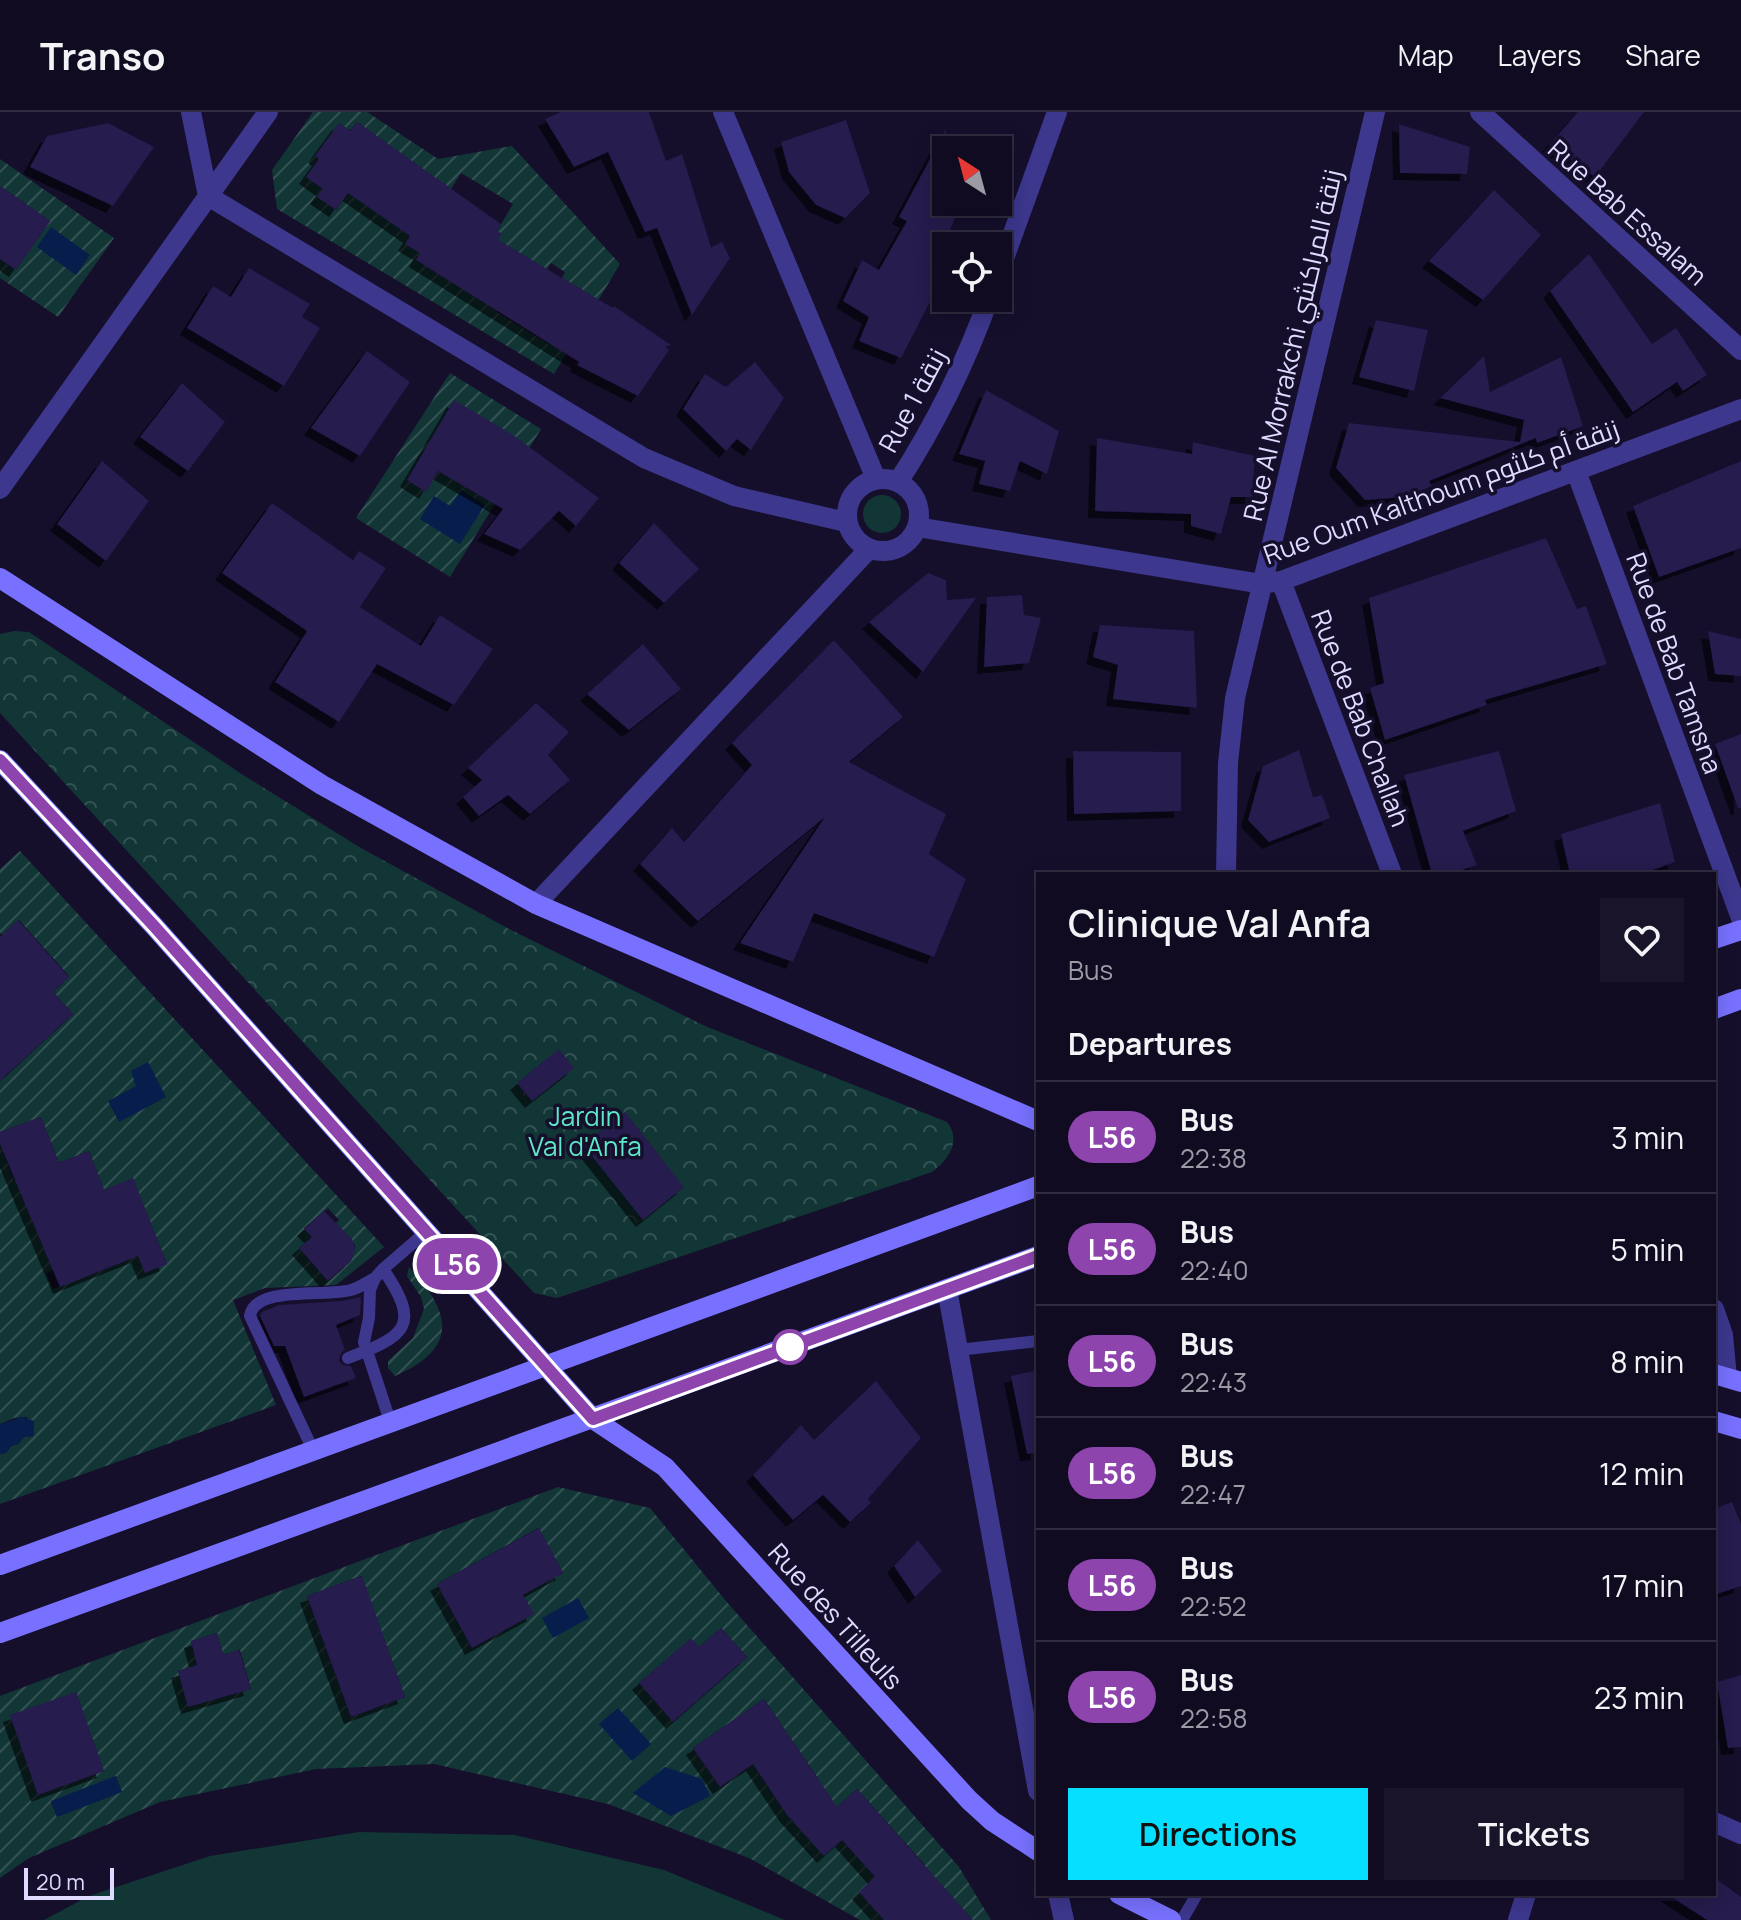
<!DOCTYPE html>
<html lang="en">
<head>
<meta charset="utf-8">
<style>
  body { margin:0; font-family:Manrope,Cairo,sans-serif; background:#19142a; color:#f1f3f6; height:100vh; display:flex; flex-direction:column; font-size:30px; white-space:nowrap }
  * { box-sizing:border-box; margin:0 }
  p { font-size:26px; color:#9c9ba5 }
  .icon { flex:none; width:44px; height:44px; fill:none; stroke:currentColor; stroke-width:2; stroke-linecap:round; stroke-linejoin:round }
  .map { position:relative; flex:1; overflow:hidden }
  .drawer { position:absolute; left:1036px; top:760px; width:680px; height:1024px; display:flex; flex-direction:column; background:#100b21; border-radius:0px; box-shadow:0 4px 20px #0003,0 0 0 2px #302b3f }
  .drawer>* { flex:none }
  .badge { padding:0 16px; border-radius:26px; font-size:28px; line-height:52px }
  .needle { width:52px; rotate:324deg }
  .controls { position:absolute; left:932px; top:24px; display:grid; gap:16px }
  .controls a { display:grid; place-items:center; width:80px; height:80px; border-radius:0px; background:#100b21; box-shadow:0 4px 20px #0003,0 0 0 2px #302b3f; font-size:40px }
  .scale { position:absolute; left:24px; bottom:20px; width:90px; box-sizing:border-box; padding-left:8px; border:4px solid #dfdaff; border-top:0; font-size:22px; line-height:28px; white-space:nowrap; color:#dfdaff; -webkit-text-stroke:6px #150f2c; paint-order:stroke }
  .map>.badge { position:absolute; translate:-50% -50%; box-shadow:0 0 0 4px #fff }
  h2 { padding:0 32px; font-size:30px; line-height:72px }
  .round { display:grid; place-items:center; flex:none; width:84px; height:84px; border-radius:0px; background:#19142a }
  .overview { display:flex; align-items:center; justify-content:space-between; height:136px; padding:0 32px }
  h1 { font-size:38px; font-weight:600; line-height:60px }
  .button { display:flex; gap:16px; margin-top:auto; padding:16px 32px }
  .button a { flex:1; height:92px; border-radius:0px; background:#06dfff; color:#111; font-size:32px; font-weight:600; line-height:92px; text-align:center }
  .button a+a { background:#19142a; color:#f1f3f6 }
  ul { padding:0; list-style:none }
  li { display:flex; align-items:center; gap:24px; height:112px; padding:0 32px; border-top:2px solid #302b3f }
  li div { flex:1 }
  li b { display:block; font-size:30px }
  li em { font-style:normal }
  li .badge { min-width:88px; font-weight:700; text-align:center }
  header { display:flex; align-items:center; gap:48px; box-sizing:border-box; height:112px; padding:0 40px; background:#100b21; border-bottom:2px solid #302b3f }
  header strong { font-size:38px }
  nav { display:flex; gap:44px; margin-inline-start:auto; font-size:28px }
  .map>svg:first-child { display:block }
  .grass { fill:#123636 }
  .forest { fill:url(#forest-crowns) }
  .garden { fill:url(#garden-furrows); fill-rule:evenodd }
  .water { fill:#071e4d }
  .building { fill:#261a4e; filter:url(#shadow) }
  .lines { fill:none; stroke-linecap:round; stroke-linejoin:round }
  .lane { stroke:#3d378e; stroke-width:12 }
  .street { stroke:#3d378e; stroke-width:20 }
  .secondary { stroke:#7871ff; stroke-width:20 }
  .line-casing { stroke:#fff; stroke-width:18 }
  .line { stroke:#8e44ad; stroke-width:12 }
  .stop-dot { fill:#fff; stroke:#8e44ad; stroke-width:4 }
  .labels { text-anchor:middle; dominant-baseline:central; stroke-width:7; stroke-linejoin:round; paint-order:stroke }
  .street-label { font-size:26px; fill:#dfdaff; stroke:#150f2c }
  .park-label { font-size:26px; fill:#5ce8c9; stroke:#150f2c }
</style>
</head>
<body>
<header>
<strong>Transo</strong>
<nav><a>Map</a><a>Layers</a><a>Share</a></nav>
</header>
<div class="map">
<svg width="1741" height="1808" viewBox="0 0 1741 1808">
  <defs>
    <pattern id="forest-crowns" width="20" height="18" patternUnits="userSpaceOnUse" patternTransform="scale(2)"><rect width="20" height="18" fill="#123636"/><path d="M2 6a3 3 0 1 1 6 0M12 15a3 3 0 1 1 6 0" fill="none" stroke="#345254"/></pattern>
    <pattern id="garden-furrows" width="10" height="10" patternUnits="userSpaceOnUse" patternTransform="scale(2)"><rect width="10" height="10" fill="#123636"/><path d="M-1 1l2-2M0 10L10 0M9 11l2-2" fill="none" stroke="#345254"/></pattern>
    <filter id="shadow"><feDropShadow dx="-7" dy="7" stdDeviation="0" flood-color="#0009"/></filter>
  </defs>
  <rect width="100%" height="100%" fill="#150f2c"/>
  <path class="grass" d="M863 402a19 19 0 1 1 38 0a19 19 0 1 1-38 0Z
    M 359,1720 L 515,1723 L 664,1758 L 785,1808 L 44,1808 L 89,1784 L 210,1744 Z"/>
  <path class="forest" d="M 14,519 L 29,520 L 243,663 L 361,736 L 509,817 L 705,914 L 947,1010 C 962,1029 948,1048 932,1060 L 557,1186 L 534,1181 L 0,601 L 0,522 Z"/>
  <path class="garden" d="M 313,0 L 367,0 L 438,47 L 512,34 L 620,152 L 554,262 L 277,97 L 272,58 ZM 357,10 L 414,51 L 356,70 L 336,98 L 318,85 L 323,77 L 306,65 L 319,47 L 315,44 L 339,11 L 350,19 ZM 461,61 L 513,92 L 497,119 L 501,122 L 467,178 L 416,148 L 420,141 L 406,132 L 446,85 ZM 551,151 L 565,160 L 562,166 L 584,179 L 550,233 L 497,200 L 513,173 L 546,158 Z
    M 0,47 L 114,126 L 58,205 L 0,166 L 0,147 L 16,157 L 50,109 L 0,74 Z
    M 450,261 L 541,317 L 450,465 L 356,406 ZM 454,288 L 466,375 L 438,359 L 426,379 L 407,368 Z
    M 20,739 L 384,1135 L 336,1173 L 265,1176 L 233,1188 L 276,1293 L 0,1392 L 0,1342 L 6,1341 L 11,1334 L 18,1332 L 24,1325 L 34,1324 L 27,1305 L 14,1306 L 0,1312 L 0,1032 L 14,1068 L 47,1055 L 53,1158 L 46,1161 L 53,1177 L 138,1144 L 167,1152 L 133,1067 L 104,1078 L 89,1039 L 59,1051 L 41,1005 L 0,1020 L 0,961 L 5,965 L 26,945 L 50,916 L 54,920 L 73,902 L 53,880 L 69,864 L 19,808 L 2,823 L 0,821 L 0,757 ZM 328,1096 L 339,1108 L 335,1112 L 355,1133 L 351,1149 L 335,1163 L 328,1155 L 316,1156 L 299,1136 L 312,1125 L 304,1116 Z
    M 409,1155 C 452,1201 459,1236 395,1264 L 388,1256 L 388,1249 L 413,1226 L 424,1197 L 421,1185 L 407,1164 Z
    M 558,1375 L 650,1396 L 726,1489 L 959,1755 L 991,1808 L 860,1808 L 749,1746 L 608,1692 L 434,1652 L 316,1657 L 160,1690 L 29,1746 L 0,1766 L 0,1584 ZM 538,1416 L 563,1461 L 523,1483 L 533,1502 L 472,1536 L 437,1472 ZM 361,1464 L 405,1585 L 351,1605 L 307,1484 ZM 721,1516 L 747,1545 L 673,1610 L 639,1571 L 691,1527 L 699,1535 ZM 217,1521 L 223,1543 L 240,1538 L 251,1577 L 189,1594 L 178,1559 L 197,1553 L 191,1529 ZM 76,1580 L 103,1659 L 38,1683 ZM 764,1587 L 819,1668 L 781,1694 L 753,1652 L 720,1675 L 693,1636 ZM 116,1664 L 121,1680 L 57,1705 L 51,1690 ZM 857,1677 L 925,1753 L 875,1798 L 875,1765 L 842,1728 L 806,1723 Z"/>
  <path class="water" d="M 51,115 L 90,143 L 76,163 L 37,135 Z
    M 461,378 L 485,393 L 460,432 L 420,407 L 434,384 L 450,394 Z
    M 148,950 L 166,985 L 119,1010 L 108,989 L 136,974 L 131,959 Z
    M 22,1305 L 34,1309 L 34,1324 L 24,1325 L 18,1332 L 11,1334 L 6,1341 L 0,1342 L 0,1312 Z
    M 578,1486 L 589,1506 L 553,1526 L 542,1506 Z
    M 618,1596 L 651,1632 L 632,1649 L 599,1612 Z
    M 665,1655 L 702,1667 L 710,1684 L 671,1704 L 633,1681 Z
    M 116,1664 L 122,1680 L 57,1705 L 51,1689 Z"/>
  <path class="building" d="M 561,0 L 649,0 L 666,49 L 682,42 L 711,135 L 722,130 L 730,146 L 692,203 L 657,116 L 645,120 L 608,40 L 574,55 L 545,7 Z
    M 1578,0 L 1644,0 L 1595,65 L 1549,33 Z
    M 846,8 L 870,81 L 845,106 L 816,93 L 789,60 L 781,30 Z
    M 357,10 L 501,112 L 497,119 L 502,122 L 498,128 L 613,196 L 614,194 L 671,233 L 665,235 L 669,238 L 638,284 L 577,253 L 579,250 L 416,148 L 420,141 L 405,132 L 410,124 L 348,81 L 336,98 L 317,85 L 323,77 L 306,65 L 319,47 L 315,44 L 339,11 L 350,19 Z
    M 108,11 L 154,35 L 113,94 L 30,55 L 47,24 Z
    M 1399,12 L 1470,35 L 1467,62 L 1400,61 Z
    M 946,17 L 946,90 L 962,90 L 934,156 L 944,163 L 901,246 L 859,229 L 869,205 L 843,189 L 862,148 L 879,158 L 907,109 L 899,105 Z
    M 0,74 L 50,109 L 16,158 L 0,147 Z
    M 1494,78 L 1541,123 L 1483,188 L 1429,149 Z
    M 1589,142 L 1652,232 L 1676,216 L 1707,263 L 1683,279 L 1677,270 L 1633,300 L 1550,179 Z
    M 249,156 L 310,192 L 302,205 L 320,216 L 284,274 L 187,216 L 213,174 L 231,185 Z
    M 1376,208 L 1428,218 L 1414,279 L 1359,265 Z
    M 367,239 L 410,270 L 360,344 L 311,316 Z
    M 1484,244 L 1490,280 L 1561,245 L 1583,314 L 1537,331 L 1536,326 L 1429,369 L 1432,374 L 1406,385 L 1365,388 L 1336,356 L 1349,311 L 1520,330 L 1524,308 L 1440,286 Z
    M 755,250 L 784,286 L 751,338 L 737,327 L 726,339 L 683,297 L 705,262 L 726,275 Z
    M 182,271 L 225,310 L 188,359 L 140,325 Z
    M 986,278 L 1059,319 L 1047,362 L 1020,349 L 1010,379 L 979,372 L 985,349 L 959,342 Z
    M 454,288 L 513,323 L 599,386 L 576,414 L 559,399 L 520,438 L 484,422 L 503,397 L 438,359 L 426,380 L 407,368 Z
    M 1097,326 L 1192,342 L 1193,330 L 1255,344 L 1252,385 L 1231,385 L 1221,422 L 1191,414 L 1191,402 L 1095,399 Z
    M 102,349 L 149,389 L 106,449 L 57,412 Z
    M 1741,349 L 1741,436 L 1659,465 L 1633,394 Z
    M 272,391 L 353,448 L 359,439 L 386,456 L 360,495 L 421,534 L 440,503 L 493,537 L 454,593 L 377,552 L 339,610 L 275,570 L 307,519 L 222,461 Z
    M 654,411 L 699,457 L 664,491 L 619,451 Z
    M 1546,426 L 1577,497 L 1586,494 L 1607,552 L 1485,588 L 1487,593 L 1385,628 L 1370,576 L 1384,571 L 1369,486 Z
    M 928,461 L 946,468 L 947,488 L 976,486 L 923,560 L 869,510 Z
    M 1022,483 L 1024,503 L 1041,506 L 1029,551 L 984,555 L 987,485 Z
    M 1100,513 L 1194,519 L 1197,596 L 1113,587 L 1118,553 L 1093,545 Z
    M 1708,519 L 1741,527 L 1741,564 L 1715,562 Z
    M 834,528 L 903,605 L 849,650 L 946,702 L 929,742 L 966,767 L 934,845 L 814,801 L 793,850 L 740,831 L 825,705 L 698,809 L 640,752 L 672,716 L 684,730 L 752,653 L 732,631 Z
    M 643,532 L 681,577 L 629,618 L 587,582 Z
    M 536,591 L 569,620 L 548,643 L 570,668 L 530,702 L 508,683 L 479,704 L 463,685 L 482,668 L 468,656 Z
    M 1741,622 L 1741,696 L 1738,696 L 1715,632 Z
    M 1299,638 L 1313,685 L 1322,683 L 1330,706 L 1269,730 L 1248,708 L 1263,654 Z
    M 1073,639 L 1181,640 L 1181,699 L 1074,702 Z
    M 1499,639 L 1516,699 L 1463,719 L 1477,753 L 1450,762 L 1432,762 L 1404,663 Z
    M 1660,691 L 1675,750 L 1642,762 L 1570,762 L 1561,722 Z
    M 18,808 L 69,865 L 53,880 L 73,902 L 0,969 L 0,825 Z
    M 559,937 L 574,956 L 532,989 L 517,971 Z
    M 625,1000 L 684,1075 L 643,1108 L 583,1033 Z
    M 41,1005 L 59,1051 L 89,1039 L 104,1078 L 133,1066 L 167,1152 L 145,1161 L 138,1144 L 60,1175 L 0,1032 L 0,1020 Z
    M 324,1099 L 352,1127 L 355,1137 L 351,1149 L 328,1169 L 299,1136 L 312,1125 L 304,1117 Z
    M 361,1185 L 360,1203 L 336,1213 L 345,1238 L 341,1241 L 339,1249 L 343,1253 L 351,1254 L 356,1266 L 304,1285 L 285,1234 L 274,1234 L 260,1204 L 262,1200 L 279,1193 L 341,1189 Z
    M 1038,1258 L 1038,1341 L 1027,1342 L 1011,1264 Z
    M 876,1269 L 921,1326 L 868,1387 L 871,1391 L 850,1410 L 823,1383 L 793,1408 L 753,1363 L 801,1313 L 814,1328 Z
    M 1732,1390 L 1741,1412 L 1741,1474 L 1714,1483 L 1714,1397 Z
    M 539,1416 L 563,1461 L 523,1483 L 534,1502 L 472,1536 L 437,1472 Z
    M 918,1428 L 942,1459 L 915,1485 L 894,1454 Z
    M 362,1464 L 405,1585 L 351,1605 L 307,1484 Z
    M 721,1516 L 747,1545 L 673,1610 L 639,1571 L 691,1526 L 699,1535 Z
    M 217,1521 L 223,1543 L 239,1538 L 251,1577 L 188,1595 L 178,1559 L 197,1553 L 191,1529 Z
    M 1741,1563 L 1741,1635 L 1728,1636 L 1717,1570 Z
    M 76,1580 L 104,1659 L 38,1683 L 10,1603 Z
    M 764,1587 L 837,1695 L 857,1677 L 973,1808 L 884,1808 L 859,1780 L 875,1765 L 842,1728 L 824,1744 L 787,1703 L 753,1652 L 720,1675 L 693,1636 Z
    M 1715,1766 L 1741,1785 L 1741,1808 L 1707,1808 L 1667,1782 L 1714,1782 Z"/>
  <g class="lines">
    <path class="lane" d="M 958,1238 L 1038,1229
      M 348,1246 C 406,1224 422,1214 383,1157
      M 390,1309 L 364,1230 L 369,1206 L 370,1178 L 375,1166 L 383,1157 L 427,1119
      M 313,1338 L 250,1204 C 254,1173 328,1185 351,1178 C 359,1176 367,1170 375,1166
      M 1182,1808 L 1197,1782"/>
    <path class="street" d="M 191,0 L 208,84 L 644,346 L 734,384 L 846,410
      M 723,0 L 876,367
      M 1480,0 L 1741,238
      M 998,163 L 1057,0
      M 1576,359 L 1741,806
      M847 403a36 36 0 1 1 72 0a36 36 0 1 1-72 0Z
      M 898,370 C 935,313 966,250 989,186
      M 0,377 L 268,0
      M 917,415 L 1262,472 L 1281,469 L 1741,297
      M 1281,469 L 1392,762
      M 1226,762 L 1228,651 L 1235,586 L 1375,0
      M 536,792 L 869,437
      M 947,1177 L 1038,1679
      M 1714,1197 L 1723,1223 L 1727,1265
      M 1714,1710 L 1741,1722
      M 1058,1782 L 1064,1808
      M 1518,1808 L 1526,1782"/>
    <path class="secondary" d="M 0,466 L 322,673 L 536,792 L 1038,1009
      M 0,648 L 154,814 L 593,1307 L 665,1355 L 969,1688 L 992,1709 L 1038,1739
      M 1714,827 L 1741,818
      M 1714,897 L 1741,887
      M 1714,1262 L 1741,1270
      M 1714,1309 L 1741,1317
      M 0,1453 L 1038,1074
      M 0,1521 L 1038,1144
      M 1119,1782 L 1171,1808"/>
  </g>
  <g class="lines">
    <defs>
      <path id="line" d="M 0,648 L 154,814 L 593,1307 L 1038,1144"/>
    </defs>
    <use href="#line" class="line-casing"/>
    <use href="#line" class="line"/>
  </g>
  <circle class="stop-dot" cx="790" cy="1235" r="16"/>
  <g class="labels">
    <g class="street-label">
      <text transform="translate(1628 100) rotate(42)">Rue Bab Essalam</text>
      <text transform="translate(1292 233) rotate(-77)">Rue Al Morrakchi زنقة المراكشي</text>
      <text transform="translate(912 288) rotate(-62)">Rue 1 زنقة</text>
      <text transform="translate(1441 379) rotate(-20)">Rue Oum Kalthoum زنقة أم كلثوم</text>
      <text transform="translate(1675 551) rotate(70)">Rue de Bab Tamsna</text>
      <text transform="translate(1361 606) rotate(69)">Rue de Bab Challah</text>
      <text transform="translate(836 1504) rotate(48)">Rue des Tilleuls</text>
    </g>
    <g class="park-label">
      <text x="585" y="1004">Jardin<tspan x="585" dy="30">Val d'Anfa</tspan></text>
    </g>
  </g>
</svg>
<div class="controls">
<a><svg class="needle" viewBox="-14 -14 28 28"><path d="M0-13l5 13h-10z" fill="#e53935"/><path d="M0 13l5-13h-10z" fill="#9c9ba5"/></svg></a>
<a><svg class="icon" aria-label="locate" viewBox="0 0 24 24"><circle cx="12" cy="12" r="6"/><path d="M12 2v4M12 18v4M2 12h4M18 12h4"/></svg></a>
</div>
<div class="scale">20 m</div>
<b class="badge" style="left:457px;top:1152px;background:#8e44ad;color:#fff">L56</b>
<section class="drawer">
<div class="overview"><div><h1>Clinique Val Anfa</h1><p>Bus</p></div><a class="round"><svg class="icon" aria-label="heart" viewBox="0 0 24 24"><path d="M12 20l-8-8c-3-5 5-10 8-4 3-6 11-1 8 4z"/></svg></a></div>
<h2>Departures</h2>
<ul>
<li><span class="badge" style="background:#8e44ad;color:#fff">L56</span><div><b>Bus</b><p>22:38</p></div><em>3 min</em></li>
<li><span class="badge" style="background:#8e44ad;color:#fff">L56</span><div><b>Bus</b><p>22:40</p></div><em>5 min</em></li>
<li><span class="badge" style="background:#8e44ad;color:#fff">L56</span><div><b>Bus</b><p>22:43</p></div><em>8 min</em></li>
<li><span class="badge" style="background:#8e44ad;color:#fff">L56</span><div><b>Bus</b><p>22:47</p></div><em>12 min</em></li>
<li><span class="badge" style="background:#8e44ad;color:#fff">L56</span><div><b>Bus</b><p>22:52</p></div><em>17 min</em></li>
<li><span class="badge" style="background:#8e44ad;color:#fff">L56</span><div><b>Bus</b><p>22:58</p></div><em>23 min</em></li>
</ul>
<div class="button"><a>Directions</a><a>Tickets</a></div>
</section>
</div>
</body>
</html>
